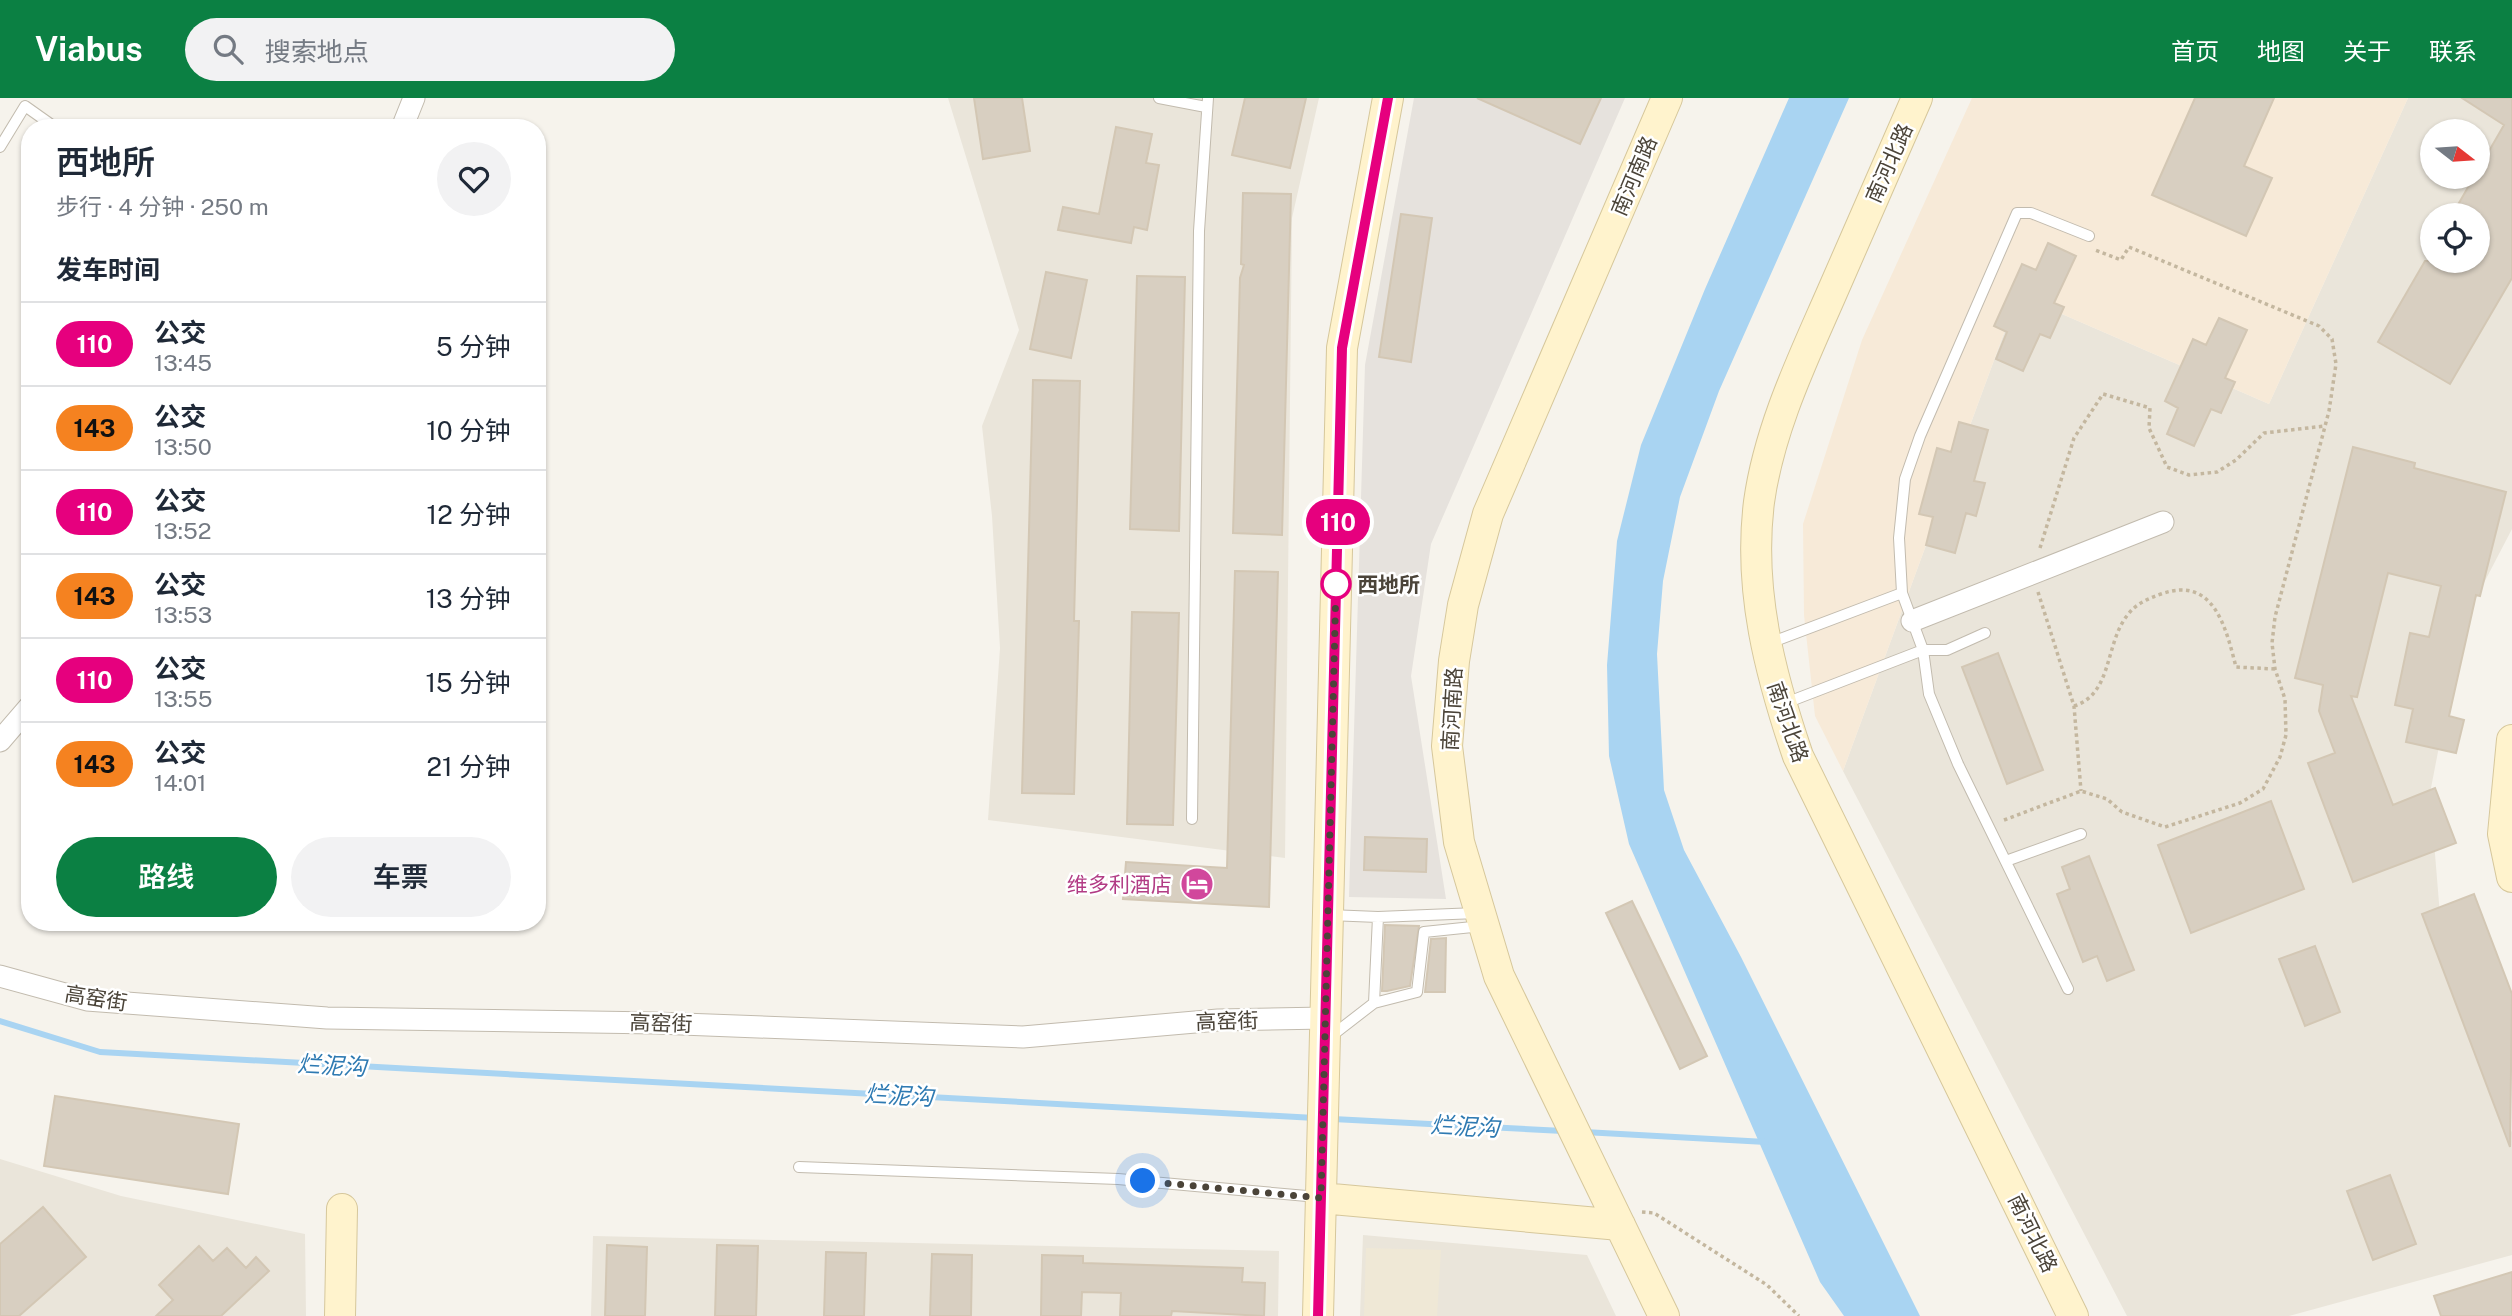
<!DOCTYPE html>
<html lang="zh">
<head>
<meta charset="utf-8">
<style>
  body { margin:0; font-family:"Public Sans","Noto Sans SC",sans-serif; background:#f2f2f3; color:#1f2937; height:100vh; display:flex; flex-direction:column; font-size:26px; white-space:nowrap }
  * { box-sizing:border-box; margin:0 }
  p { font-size:23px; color:#747a83 }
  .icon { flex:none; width:38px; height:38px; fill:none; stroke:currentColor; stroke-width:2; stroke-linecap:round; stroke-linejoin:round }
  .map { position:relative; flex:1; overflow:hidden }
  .sheet { position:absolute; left:21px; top:21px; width:525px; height:812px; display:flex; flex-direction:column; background:#fff; border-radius:28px; box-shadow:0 2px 5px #0004 }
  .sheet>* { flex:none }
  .badge { padding:0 14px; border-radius:23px; font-size:24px; line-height:46px }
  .needle { width:46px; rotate:107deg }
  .buttons { position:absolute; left:2420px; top:21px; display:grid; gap:14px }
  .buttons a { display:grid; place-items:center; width:70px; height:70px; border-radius:50%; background:#fff; box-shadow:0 2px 5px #0004; font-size:35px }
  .you { position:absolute; width:35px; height:35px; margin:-18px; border:5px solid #fff; border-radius:50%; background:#1a73e8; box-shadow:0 0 0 10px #1a73e833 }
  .map>.badge { position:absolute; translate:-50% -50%; box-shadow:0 0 0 4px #fff }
  h2 { padding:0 35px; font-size:26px; line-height:63px }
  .round { display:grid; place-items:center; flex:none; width:74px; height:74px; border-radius:37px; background:#f2f2f3 }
  .head { display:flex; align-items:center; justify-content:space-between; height:119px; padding:0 35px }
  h1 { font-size:33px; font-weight:600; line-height:52px }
  .cta { display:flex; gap:14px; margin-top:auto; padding:14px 35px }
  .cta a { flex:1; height:80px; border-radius:42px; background:#0b8043; color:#fff; font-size:28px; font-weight:600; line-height:80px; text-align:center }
  .cta a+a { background:#f2f2f3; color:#1f2937 }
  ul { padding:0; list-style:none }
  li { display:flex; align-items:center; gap:21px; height:84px; padding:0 35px; border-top:2px solid #e0e1e3 }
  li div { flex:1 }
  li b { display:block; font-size:26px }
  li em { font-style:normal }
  li .badge { min-width:77px; font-weight:700; text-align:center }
  header { display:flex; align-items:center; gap:42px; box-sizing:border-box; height:98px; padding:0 35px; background:#0b8043; color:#fff }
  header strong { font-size:33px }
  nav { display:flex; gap:38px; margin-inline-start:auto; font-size:24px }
  .search { width:490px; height:63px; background:#f2f2f3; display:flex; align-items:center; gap:18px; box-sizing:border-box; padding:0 24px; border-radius:38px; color:#747a83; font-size:26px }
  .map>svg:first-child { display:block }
  .residential { fill:#eae5da; fill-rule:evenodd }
  .commercial { fill:#f7ead8 }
  .industrial { fill:#e6e2dd }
  .education { fill:#efe8d6 }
  .water { fill:#a9d4f2 }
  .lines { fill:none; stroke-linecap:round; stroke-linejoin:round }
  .stream { stroke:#a9d4f2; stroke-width:6 }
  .building { fill:#d8cfc1; stroke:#d3c7b4; stroke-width:2 }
  .lane-casing { stroke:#c2bbae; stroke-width:12 }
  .street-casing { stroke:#c2bbae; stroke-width:23 }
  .secondary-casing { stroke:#d6c79b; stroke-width:32 }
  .path { stroke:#c4b79f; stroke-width:3.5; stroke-dasharray:3.5 3.5; stroke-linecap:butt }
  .lane { stroke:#fff; stroke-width:10 }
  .street { stroke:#fff; stroke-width:21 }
  .secondary { stroke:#fff3cd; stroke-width:30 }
  .line-casing { stroke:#fff; stroke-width:16 }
  .line { stroke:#e6007e; stroke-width:10 }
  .walk { stroke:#4b4439; stroke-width:7; stroke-dasharray:0 12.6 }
  .stop-dot { fill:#fff; stroke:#e6007e; stroke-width:3.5 }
  .labels { text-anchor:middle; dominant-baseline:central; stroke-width:5; stroke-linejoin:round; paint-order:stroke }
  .street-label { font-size:21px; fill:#4b4439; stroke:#fff }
  .stop-label { font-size:21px; font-weight:bold; fill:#4b4439; stroke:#fff; text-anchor:start }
  .hotel-label { font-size:21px; fill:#b23c85; stroke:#fff; text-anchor:end }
  .water-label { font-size:23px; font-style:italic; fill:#2e7ab2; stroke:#fff }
</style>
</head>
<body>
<header>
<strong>Viabus</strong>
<div class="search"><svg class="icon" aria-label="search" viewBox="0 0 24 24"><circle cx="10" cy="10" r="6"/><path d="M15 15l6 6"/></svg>搜索地点</div>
<nav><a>首页</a><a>地图</a><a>关于</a><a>联系</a></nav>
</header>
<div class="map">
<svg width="2512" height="1218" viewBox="0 0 2512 1218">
  <rect width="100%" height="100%" fill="#f6f3ec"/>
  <path class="residential" d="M 948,0 L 1319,0 L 1292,120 L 1285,760 L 988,722 L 1000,550 L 992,418 L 982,328 L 1019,232 Z
    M 2408,0 L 2512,0 L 2512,431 L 2463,525 L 2430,695 L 2444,866 L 2506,1027 L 2512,1034 L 2512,1157 L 2289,1218 L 2127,1218 L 1843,673 L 2018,197 L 2269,306 ZM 2432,33 L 2478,33 L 2478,79 L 2432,79 ZM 2432,117 L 2478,117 L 2478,163 L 2432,163 Z
    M 0,1061 L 121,1098 L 305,1136 L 306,1218 L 0,1218 Z
    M 1363,1137 L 1587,1157 L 1616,1218 L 1360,1218 Z
    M 593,1138 L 1279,1153 L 1278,1218 L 591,1218 Z"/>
  <path class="commercial" d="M 1972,0 L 2408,0 L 2269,306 L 2018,197 L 1843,673 L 1815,618 L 1804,517 L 1803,426 L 1862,242 Z"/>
  <path class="industrial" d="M 1414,0 L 1625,0 L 1431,446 L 1411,578 L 1446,801 L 1349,799 L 1365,267 Z"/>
  <path class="education" d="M 1366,1150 L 1441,1152 L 1437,1218 L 1364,1218 Z"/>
  <path class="water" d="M 1789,0 L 1849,0 L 1719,293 L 1680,399 L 1663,483 L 1657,556 L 1664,692 L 1684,752 L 1741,859 L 1920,1218 L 1844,1218 L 1820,1184 L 1629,746 L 1609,658 L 1607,567 L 1617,443 L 1641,347 L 1705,191 Z"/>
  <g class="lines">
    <path class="stream" d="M 0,923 L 100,954 L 1315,1020
      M 1333,1021 L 1563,1033
      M 1584,1034 L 1766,1044"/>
  </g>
  <path class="building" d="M 974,0 L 1022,0 L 1030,53 L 983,61 Z
    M 1245,0 L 1306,0 L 1290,70 L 1232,57 Z
    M 1477,0 L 1601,0 L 1580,46 Z
    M 2195,0 L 2274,0 L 2244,68 L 2272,80 L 2246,138 L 2152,97 Z
    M 2462,0 L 2512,0 L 2512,180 L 2450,286 L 2378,244 L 2425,163 L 2478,163 L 2478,117 L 2452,117 L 2474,79 L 2478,79 L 2478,72 L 2504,27 Z
    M 1116,29 L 1152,36 L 1146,65 L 1159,67 L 1147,132 L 1134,129 L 1131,145 L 1058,132 L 1063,109 L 1099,116 Z
    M 1243,95 L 1291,96 L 1282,437 L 1233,435 L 1240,180 L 1244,167 L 1241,166 Z
    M 1401,116 L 1432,120 L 1411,264 L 1379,259 Z
    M 2048,145 L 2076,158 L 2054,205 L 2064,209 L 2050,240 L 2040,236 L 2023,273 L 1996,261 L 2007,234 L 1994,228 L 2022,166 L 2036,172 Z
    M 1046,174 L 1087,182 L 1071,260 L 1030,251 Z
    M 1137,178 L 1185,179 L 1179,433 L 1130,431 Z
    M 2219,220 L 2247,232 L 2225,280 L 2235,284 L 2221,315 L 2211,311 L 2194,348 L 2167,336 L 2178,310 L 2165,303 L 2193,241 L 2206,247 Z
    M 1033,282 L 1080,283 L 1074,523 L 1079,523 L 1074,696 L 1022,695 Z
    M 1959,324 L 1988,332 L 1974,383 L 1985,385 L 1976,418 L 1966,415 L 1955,455 L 1926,447 L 1933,419 L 1919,416 L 1937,350 L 1951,354 Z
    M 2353,349 L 2415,365 L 2414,370 L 2506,394 L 2480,498 L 2476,497 L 2449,618 L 2464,622 L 2456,655 L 2406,644 L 2413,611 L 2395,607 L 2410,535 L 2429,539 L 2441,488 L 2388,475 L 2357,599 L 2351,598 L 2393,707 L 2435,690 L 2456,745 L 2353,784 L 2308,665 L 2335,655 L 2319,613 L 2323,587 L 2295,580 Z
    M 1235,473 L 1278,474 L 1269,809 L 1123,801 L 1126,764 L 1227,770 Z
    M 1132,514 L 1179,515 L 1173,727 L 1127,726 Z
    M 1998,555 L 2043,672 L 2007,686 L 1962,569 Z
    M 2271,703 L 2304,791 L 2191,835 L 2158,747 Z
    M 1365,739 L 1427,741 L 1426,774 L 1364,772 Z
    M 2089,758 L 2134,872 L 2107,883 L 2097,858 L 2083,864 L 2057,796 L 2070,791 L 2062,769 Z
    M 2474,796 L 2512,896 L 2510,1049 L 2422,816 Z
    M 1632,803 L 1707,958 L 1680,971 L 1606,815 Z
    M 1385,827 L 1419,828 L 1410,888 L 1387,893 L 1382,893 Z
    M 1446,840 L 1445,894 L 1425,894 L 1431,841 Z
    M 2315,848 L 2340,914 L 2305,928 L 2279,861 Z
    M 55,998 L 239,1026 L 228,1096 L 44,1068 Z
    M 2390,1077 L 2416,1146 L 2373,1162 L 2347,1093 Z
    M 43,1109 L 86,1159 L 19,1218 L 0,1218 L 0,1146 Z
    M 607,1147 L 647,1149 L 645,1218 L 605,1218 Z
    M 717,1147 L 758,1148 L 756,1218 L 715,1218 Z
    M 199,1148 L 213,1163 L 227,1150 L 246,1170 L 256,1159 L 269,1173 L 221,1218 L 156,1218 L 173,1202 L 159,1187 Z
    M 826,1154 L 866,1155 L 864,1218 L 824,1218 Z
    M 932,1156 L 972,1157 L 971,1218 L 930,1218 Z
    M 1042,1157 L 1083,1158 L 1083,1165 L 1243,1170 L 1242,1184 L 1265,1185 L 1264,1218 L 1172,1213 L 1171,1218 L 1120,1218 L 1121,1195 L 1082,1194 L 1081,1218 L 1041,1218 Z
    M 2512,1174 L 2512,1218 L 2441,1218 L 2434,1198 Z"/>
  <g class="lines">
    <defs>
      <path id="lane" d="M 1159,0 L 1206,9
        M 0,49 L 25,8 L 56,30
        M 1767,546 L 1902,495
        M 1783,606 L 1923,552 L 1947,552 L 1985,535
        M 1192,721 L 1199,133 L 1208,0
        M 2006,763 L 2081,736
        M 1477,815 L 1378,819 L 1374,905 L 1417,894 L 1424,834 L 1482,828
        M 1329,817 L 1378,819
        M 2068,891 L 1958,666 L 1929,596 L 1923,552 L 1902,495 L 1899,440 L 1905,381 L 1920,338 L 2017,115 L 2031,115 L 2089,138
        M 1330,939 L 1374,905
        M 799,1069 L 1118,1081 L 1318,1099"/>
      <path id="street" d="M 402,30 L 414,0
        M 1912,523 L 2163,424
        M 0,643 L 30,608
        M 0,878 L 87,902 L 327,920 L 656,925 L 1023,939 L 1218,922 L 1325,920"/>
      <path id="secondary" d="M 1917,0 C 1888,66 1859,133 1830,199 C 1801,265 1769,332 1759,404 C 1748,492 1770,576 1798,658 L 2073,1218
        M 2512,642 L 2503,736 L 2512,779
        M 1321,1100 L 1620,1127
        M 340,1218 L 342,1111
        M 1318,1218 L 1342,250 L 1388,0
        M 1664,1218 L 1499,878 L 1459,744 L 1447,648 L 1454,563 L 1463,507 L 1488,416 L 1667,0"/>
    </defs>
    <use href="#lane" class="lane-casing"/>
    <use href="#street" class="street-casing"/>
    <use href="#secondary" class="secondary-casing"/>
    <path class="path" d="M 2040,450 L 2074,340 L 2103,296 L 2150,310 L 2149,330 L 2167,369 L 2189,377 L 2217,374 L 2236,362 L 2264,335 L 2325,328
      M 2038,494 L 2074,608 L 2081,693
      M 2074,608 C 2112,596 2105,548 2126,519 C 2135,506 2147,501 2161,496 C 2214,477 2226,530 2236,569 L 2275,571
      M 2004,722 L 2081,693 L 2107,701 L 2122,714 L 2165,729 L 2240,705 L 2263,691 L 2280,659 L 2286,637 L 2285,601 L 2275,571 L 2272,545 L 2275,519 L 2329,313 L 2336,266 L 2332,241 L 2319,228 L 2129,149 L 2121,162 L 2095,152
      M 1642,1114 L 1654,1115 L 1767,1187 L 1799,1218"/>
    <use href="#lane" class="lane"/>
    <use href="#street" class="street"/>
    <use href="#secondary" class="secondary"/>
  </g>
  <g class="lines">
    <defs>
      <path id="line" d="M 1318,1218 L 1342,250 L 1388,0"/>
    </defs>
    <use href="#line" class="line-casing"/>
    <use href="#line" class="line"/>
    <path class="walk" d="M 1143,1083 L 1321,1100 L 1336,486"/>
  </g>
  <defs>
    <symbol id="hotel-disc" viewBox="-11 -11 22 22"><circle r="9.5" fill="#d1479c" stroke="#fff"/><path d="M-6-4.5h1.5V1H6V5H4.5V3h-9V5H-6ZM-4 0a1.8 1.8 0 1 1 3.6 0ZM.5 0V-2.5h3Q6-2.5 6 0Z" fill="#fff"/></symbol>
  </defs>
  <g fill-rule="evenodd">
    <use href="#hotel-disc" x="1178" y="767" width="38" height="38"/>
  </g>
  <circle class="stop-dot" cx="1336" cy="486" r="14"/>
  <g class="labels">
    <g class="street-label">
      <text transform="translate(1889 65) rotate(-66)">南河北路</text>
      <text transform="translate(1634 78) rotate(-67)">南河南路</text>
      <text transform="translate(1452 611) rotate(-87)">南河南路</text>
      <text transform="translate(1788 624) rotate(71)">南河北路</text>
      <text transform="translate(96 900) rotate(9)">高窑街</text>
      <text transform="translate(1227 923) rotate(-2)">高窑街</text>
      <text transform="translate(661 925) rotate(2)">高窑街</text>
      <text transform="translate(2033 1135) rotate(64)">南河北路</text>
    </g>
    <g class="stop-label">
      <text x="1357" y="486">西地所</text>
    </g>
    <g class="hotel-label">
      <text x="1172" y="786">维多利酒店</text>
    </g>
    <g class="water-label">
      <text transform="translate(332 967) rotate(3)">烂泥沟</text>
      <text transform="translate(899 997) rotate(3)">烂泥沟</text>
      <text transform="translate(1465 1028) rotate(3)">烂泥沟</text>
    </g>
  </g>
</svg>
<div class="buttons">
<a><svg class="needle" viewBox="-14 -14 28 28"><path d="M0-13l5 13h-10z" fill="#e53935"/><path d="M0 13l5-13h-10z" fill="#747a83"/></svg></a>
<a><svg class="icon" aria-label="locate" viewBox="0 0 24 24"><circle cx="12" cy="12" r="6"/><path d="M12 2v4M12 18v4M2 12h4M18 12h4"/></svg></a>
</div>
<div class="you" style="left:1143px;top:1083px"></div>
<b class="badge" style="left:1338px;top:424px;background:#e6007e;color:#fff">110</b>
<section class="sheet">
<div class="head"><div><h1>西地所</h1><p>步行 · 4 分钟 · 250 m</p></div><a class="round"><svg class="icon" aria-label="heart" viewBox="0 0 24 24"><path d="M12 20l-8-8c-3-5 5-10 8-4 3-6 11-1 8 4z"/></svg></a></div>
<h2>发车时间</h2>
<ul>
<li><span class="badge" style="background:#e6007e;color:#fff">110</span><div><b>公交</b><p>13:45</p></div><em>5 分钟</em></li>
<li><span class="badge" style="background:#f58220;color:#111">143</span><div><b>公交</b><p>13:50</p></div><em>10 分钟</em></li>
<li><span class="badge" style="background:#e6007e;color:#fff">110</span><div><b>公交</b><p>13:52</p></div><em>12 分钟</em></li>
<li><span class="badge" style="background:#f58220;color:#111">143</span><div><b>公交</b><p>13:53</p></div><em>13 分钟</em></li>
<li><span class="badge" style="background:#e6007e;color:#fff">110</span><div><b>公交</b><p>13:55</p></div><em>15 分钟</em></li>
<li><span class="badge" style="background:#f58220;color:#111">143</span><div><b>公交</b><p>14:01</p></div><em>21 分钟</em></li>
</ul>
<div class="cta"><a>路线</a><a>车票</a></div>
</section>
</div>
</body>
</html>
